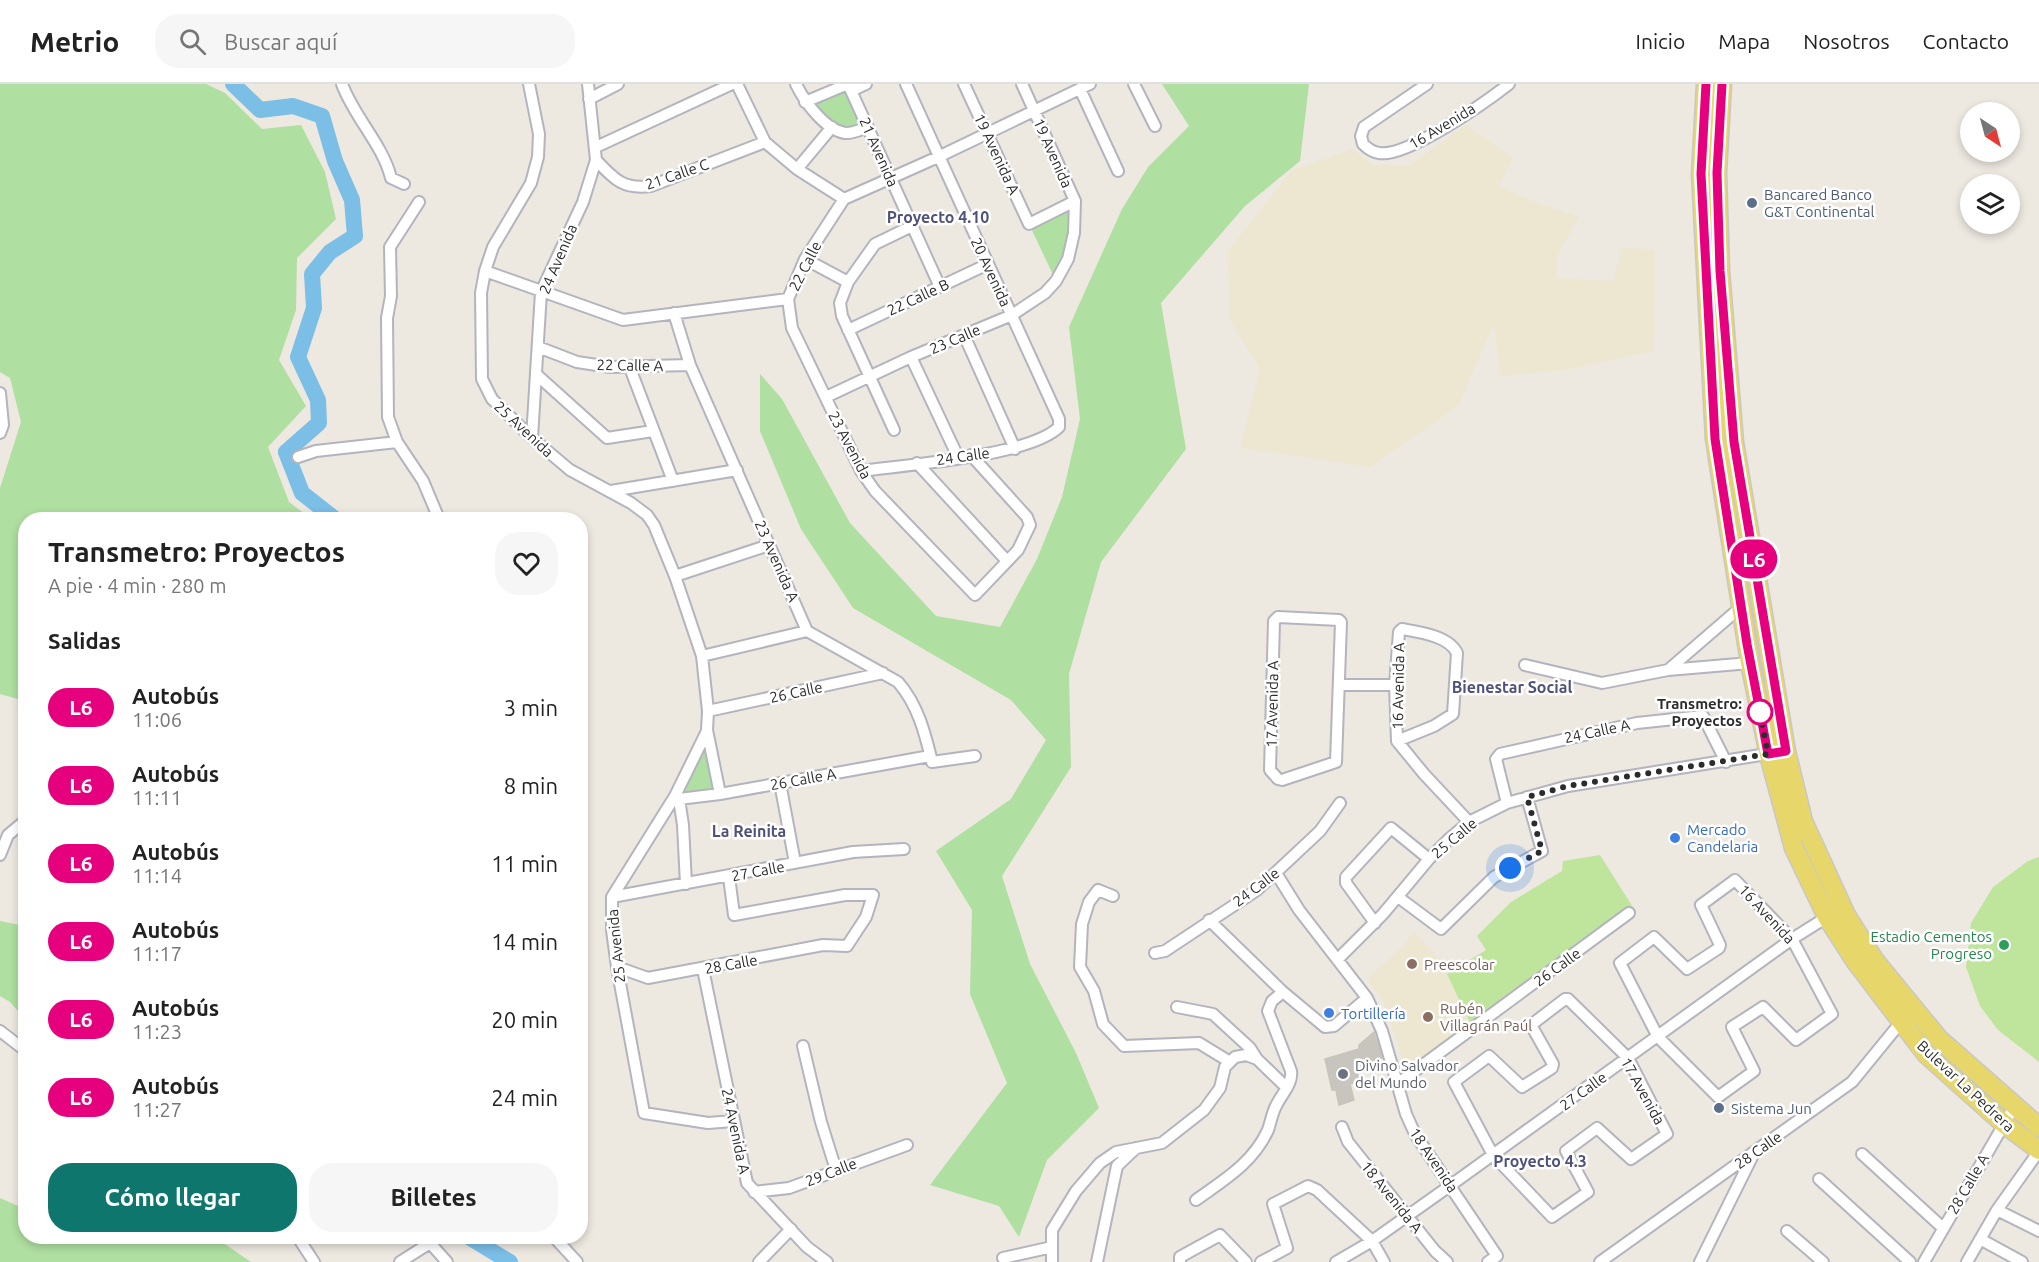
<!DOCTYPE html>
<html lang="es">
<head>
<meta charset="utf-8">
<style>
  body { margin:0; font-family:Ubuntu,sans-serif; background:#f6f6f6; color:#222; height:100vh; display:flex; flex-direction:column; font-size:22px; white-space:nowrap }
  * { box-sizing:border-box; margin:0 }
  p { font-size:20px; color:#767676 }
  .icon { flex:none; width:33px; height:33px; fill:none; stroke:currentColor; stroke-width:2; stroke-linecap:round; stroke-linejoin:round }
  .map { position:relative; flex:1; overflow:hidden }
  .details { position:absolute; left:18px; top:428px; width:570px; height:732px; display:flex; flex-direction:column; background:#fff; border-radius:24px; box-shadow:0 3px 9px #0003 }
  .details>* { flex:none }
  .badge { padding:0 12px; border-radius:20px; font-size:21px; line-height:39px }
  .needle { width:39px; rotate:144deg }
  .buttons { position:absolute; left:1960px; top:18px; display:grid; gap:12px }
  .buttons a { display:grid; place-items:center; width:60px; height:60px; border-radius:50%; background:#fff; box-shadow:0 3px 9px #0003; font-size:30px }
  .you { position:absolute; width:30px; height:30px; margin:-15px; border:4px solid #fff; border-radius:50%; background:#1a73e8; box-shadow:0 0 0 9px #1a73e833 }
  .map>.badge { position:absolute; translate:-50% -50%; box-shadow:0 0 0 3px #fff }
  h2 { padding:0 30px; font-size:22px; line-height:54px }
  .round { display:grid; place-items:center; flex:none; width:63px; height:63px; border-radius:24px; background:#f6f6f6 }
  .headline { display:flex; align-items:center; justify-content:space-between; height:102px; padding:0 30px }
  h1 { font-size:28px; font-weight:600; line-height:45px }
  .button { display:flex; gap:12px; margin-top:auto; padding:12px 30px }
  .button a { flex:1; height:69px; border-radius:24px; background:#0f766e; color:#fff; font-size:24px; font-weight:600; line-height:69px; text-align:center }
  .button a+a { background:#f6f6f6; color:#222 }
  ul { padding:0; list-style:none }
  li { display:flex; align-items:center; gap:18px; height:78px; padding:0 30px }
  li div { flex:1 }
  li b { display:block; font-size:22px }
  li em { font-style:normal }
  li .badge { min-width:66px; font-weight:700; text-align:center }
  header { display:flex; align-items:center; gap:36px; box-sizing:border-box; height:84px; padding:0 30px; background:#fff; border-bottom:2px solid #e0e0e0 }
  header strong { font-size:28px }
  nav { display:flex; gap:33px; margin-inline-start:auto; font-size:21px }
  .search { width:420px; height:54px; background:#f6f6f6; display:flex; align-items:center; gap:15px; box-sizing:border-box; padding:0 21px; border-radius:24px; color:#767676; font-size:22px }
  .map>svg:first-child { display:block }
  .education { fill:#ede7d1 }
  .green { fill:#afdfa1 }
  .pitch { fill:#bfe59d }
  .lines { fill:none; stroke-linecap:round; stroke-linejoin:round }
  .river { stroke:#7bbee6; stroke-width:16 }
  .building { fill:#c8c5bf; stroke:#c8c4b9; stroke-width:1.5 }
  .street-casing { stroke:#b3b4be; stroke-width:14 }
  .primary-casing { stroke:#c8c8c8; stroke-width:21 }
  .street { stroke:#fff; stroke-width:10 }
  .primary { stroke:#e7d76b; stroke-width:18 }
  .line-casing { stroke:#fff; stroke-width:14 }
  .line { stroke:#e6007e; stroke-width:9 }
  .walk { stroke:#2c2c2c; stroke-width:6; stroke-dasharray:0 10.8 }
  .service-dot { fill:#5c6f8a; stroke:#fff; stroke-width:2 }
  .stop-dot { fill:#fff; stroke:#e6007e; stroke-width:3 }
  .shop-dot { fill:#3f7fe0; stroke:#fff; stroke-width:2 }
  .leisure-dot { fill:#2e9e5b; stroke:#fff; stroke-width:2 }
  .education-dot { fill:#8d6e63; stroke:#fff; stroke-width:2 }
  .worship-dot { fill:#6b7280; stroke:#fff; stroke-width:2 }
  .labels { text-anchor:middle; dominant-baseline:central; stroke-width:5; stroke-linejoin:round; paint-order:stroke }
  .street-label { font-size:15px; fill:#2c2c2c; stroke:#fff }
  .service-label { font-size:15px; fill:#4e5e75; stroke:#fff; text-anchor:start }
  .stop-label { font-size:15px; font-weight:bold; fill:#2c2c2c; stroke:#fff; text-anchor:end }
  .shop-label { font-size:15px; fill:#366cbe; stroke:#fff; text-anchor:start }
  .leisure-label { font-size:15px; fill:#27864d; stroke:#fff; text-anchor:end }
  .education-label { font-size:15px; fill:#785e54; stroke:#fff; text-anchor:start }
  .worship-label { font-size:15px; fill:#5b616d; stroke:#fff; text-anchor:start }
  .neighbourhood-label { font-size:16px; font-weight:bold; fill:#4f527a; stroke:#fff }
</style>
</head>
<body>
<header>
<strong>Metrio</strong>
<div class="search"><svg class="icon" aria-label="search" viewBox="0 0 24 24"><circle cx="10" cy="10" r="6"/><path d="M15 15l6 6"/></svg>Buscar aquí</div>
<nav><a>Inicio</a><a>Mapa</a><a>Nosotros</a><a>Contacto</a></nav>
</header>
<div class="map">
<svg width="2039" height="1178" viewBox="0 0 2039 1178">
  <rect width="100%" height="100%" fill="#ede8e0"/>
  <path class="education" d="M 1466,41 L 1513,74 L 1499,102 L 1532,117 L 1579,133 L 1558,171 L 1556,194 L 1613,197 L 1622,163 L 1655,166 L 1654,267 L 1566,286 L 1500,292 L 1494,239 L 1459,321 L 1371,383 L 1240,364 L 1260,285 L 1229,234 L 1228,167 L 1291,87 L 1352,65 L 1373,81 L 1410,81 Z
    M 1413,847 L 1434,869 L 1447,890 L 1474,947 L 1408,992 L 1384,919 L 1367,895 L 1404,861 Z"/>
  <path class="green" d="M 0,0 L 206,0 L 225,9 L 262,45 L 301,41 L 325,88 L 336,135 L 297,174 L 296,226 L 279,276 L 306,322 L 268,363 L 289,418 L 312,435 L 26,435 L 25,617 L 0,610 L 0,404 L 21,338 L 10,294 L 0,288 Z
    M 848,0 L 868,43 L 846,49 L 805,18 Z
    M 1162,0 L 1309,0 L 1300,77 L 1245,122 L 1161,219 L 1186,365 L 1101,478 L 1069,590 L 1071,683 L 1002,792 L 1030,880 L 1076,969 L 1099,1024 L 1047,1076 L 1019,1153 L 999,1122 L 930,1101 L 1007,999 L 970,910 L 972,826 L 936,767 L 1011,715 L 1046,656 L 1011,616 L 853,524 L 801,445 L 760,347 L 760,290 L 782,315 L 850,439 L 936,532 L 1000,543 L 1037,475 L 1062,413 L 1080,335 L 1069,243 L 1122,125 L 1148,83 L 1189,42 Z
    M 1075,117 L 1074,149 L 1056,197 L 1029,140 Z
    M 707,662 L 715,704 L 682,709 Z
    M 0,837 L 25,842 L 25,935 L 10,918 L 0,912 Z
    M 0,1114 L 25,1125 L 26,1152 L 213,1152 L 251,1178 L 0,1178 Z"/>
  <path class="pitch" d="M 1600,771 L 1636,828 L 1474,947 L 1447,890 L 1486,866 L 1477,852 L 1511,818 L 1562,787 L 1563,777 Z
    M 2039,773 L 2039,978 L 1998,946 L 1980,922 L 1966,883 L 1971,839 L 1993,803 L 2028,777 Z"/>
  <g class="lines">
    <path class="river" d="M 233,0 L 260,26 L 293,22 L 322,32 L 335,77 L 352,116 L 355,152 L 330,168 L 312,190 L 314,224 L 298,273 L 318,316 L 319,339 L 286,368 L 302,409 L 335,435
      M 467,1152 L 510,1178"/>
  </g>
  <path class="building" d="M 1374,948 L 1382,974 L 1356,983 L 1359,997 L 1350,1000 L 1354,1016 L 1339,1021 L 1336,1006 L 1332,1006 L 1325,975 L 1359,965 L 1359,961 Z"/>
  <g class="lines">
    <defs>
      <path id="street" d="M 342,0 C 354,33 383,61 391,94 L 404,100
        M 529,0 L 539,50 L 538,73 L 531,99 L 493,163 L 485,187 L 481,209 L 482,295 L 492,315 L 532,354 L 570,386 L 631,419 L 647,431 L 654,441 L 675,492 L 702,572 L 708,627 L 707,646 L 720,710
        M 737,0 L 765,58 L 797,85 L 844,115
        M 796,0 C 804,17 825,46 845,49 C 852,50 862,45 868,43
        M 848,0 L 940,203
        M 964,0 L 1029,140 L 1075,117
        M 1134,0 L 1155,42
        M 1427,0 L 1364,43 L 1361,52 L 1363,60 C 1367,64 1372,68 1379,69 C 1406,74 1486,18 1509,0
        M 1080,5 L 1118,87
        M 851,7 L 866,0
        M 589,15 L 618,0
        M 805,18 L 848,0
        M 596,63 L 732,0
        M 596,76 C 614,95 623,106 651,102 L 765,58
        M 797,85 L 832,43
        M 419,118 L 390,163 L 391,212 L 387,234 L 388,333 L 397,358 L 423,397 L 439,435
        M 805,175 L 848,198
        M 485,187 L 623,236 L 788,215
        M 788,215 L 792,244 L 861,387 L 875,407 L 975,511 L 1018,466 L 1030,441 L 1027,433 L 971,371
        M 788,215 L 805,175 L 844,115 L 938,73 L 1090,0
        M 674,229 L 690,281 L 807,547 L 898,598 C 918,621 925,649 932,678 L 975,672
        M 848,246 L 988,180
        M 964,251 L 1015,365
        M 538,263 L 577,278 L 610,283 L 690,281
        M 911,273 L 958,373
        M 630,284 L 673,397
        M 537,291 L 607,354 L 653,347
        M 0,309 L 3,341 L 0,349
        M 826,313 L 911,273 L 1012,231 L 1045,209 L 1056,197 L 1068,175 L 1074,149 L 1075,117 L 1022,0
        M 894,346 L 842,232 L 840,219 L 848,198 L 875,160 L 912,142
        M 532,354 L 541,208 L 583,118 L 596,76 L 588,0
        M 298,373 L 316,367 L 397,358
        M 917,379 L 1007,477
        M 861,387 C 906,381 1030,372 1059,343 L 1059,335 L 906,0
        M 611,407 L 737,386
        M 675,492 L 769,461
        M 1278,533 L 1339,536 L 1341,538 L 1336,678 L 1282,696 L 1278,695 L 1270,686 L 1274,537 Z
        M 702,572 L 807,547
        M 1525,581 L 1602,599 L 1668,586 L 1750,579
        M 1668,586 L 1741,523
        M 1340,601 L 1395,601
        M 708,627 L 883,589
        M 707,647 L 675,712 L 612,813 L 612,846 L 617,883 L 644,1029 L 708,1039 L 733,1037
        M 1397,657 L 1434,642 L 1453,630 L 1457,569 C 1449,552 1419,548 1402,545 L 1399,548 L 1395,601 L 1397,657 L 1424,690 L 1469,738
        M 780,699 L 795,779
        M 675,712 L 679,715 L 720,710 L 930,672
        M 679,715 L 683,741 L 686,800
        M 1507,719 L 1496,675 L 1500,670 L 1637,639 L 1703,632 L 1726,678
        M 0,771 L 8,751 L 26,736
        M 1276,789 L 1299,826 L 1367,914 L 1382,947 L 1406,1030 L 1415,1050 L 1497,1172 L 1488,1178
        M 1735,796 L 1792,855 L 1832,930 L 1796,956 L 1763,923 L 1732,943 L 1754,987 L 1718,1013 L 1658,953 L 1620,879 L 1654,853 L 1687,885 L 1719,864 L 1720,861 L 1701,821 Z
        M 1113,812 L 1098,806 L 1089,818 L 1082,840 L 1080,883 L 1094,907 L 1103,940 L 1124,962 L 1199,959 L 1230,978
        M 612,813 L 853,768 L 904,765
        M 1398,813 L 1441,845 L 1494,793 L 1542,767 L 1527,713
        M 1209,836 L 1283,908 L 1325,943 L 1334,942 L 1367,914
        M 1375,839 L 1346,799 L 1346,793 L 1391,744 L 1429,775
        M 1155,869 L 1165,867 L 1257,806 L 1320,747 L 1340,719
        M 1338,875 L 1383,830 L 1429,775 L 1450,754 L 1469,738 L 1507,719 L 1568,702 L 1773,669
        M 617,883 L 648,894 L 823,861 L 847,862 L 866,833 L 873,811 L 845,811 L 734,831 L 729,793
        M 703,885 L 747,1099 L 807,1163 L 827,1178
        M 1565,915 L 1568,915 L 1628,974 L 1667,1050 L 1631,1075 L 1597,1044 L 1566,1067 L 1588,1108 L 1552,1133 L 1493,1071 L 1454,998 L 1489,972 L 1522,1003 L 1552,984 L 1553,980 L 1531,941 Z
        M 1177,923 L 1213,930 L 1250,964 L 1257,975
        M 0,947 L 26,967
        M 803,962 L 821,1038 L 836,1086
        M 1397,1000 L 1629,829
        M 1342,1043 L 1348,1058 L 1435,1167 L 1447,1178
        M 1862,1070 L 1943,1144
        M 1819,1095 L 1910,1178
        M 754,1108 L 789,1104 L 907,1061
        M 1196,1116 C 1224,1096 1253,1079 1268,1046 C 1271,1038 1272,1028 1277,1020 C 1282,1010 1293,999 1291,987 L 1268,927 L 1272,917 L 1283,908
        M 1997,1126 L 2039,1147
        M 1787,1147 L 1823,1178
        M 297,1152 L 314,1178
        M 419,1152 L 430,1159 L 447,1178
        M 553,1152 L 577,1178
        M 1980,1155 L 2022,1178
        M 1003,1174 L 1052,1163
        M 400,1178 L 430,1159
        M 759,1178 L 791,1145
        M 1052,1178 L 1052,1146 L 1076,1107 L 1100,1079 L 1116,1068 L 1162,1059 L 1204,1026 L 1220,1004 L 1225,983 L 1235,973 L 1246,971 L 1257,975 L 1286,1003
        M 1097,1178 L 1117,1082 L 1136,1064
        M 1180,1178 L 1180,1173 L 1220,1151 L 1246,1178
        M 1261,1178 L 1287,1164 L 1273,1120 L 1308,1102 L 1317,1106 L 1372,1157 L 1384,1178
        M 1336,1178 L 1372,1157 L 1451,1101 L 1792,855 L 1827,833
        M 1600,1178 L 1852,998 L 1901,938
        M 1700,1178 L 1753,1071
        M 1924,1178 L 2014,1023
        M 1967,1178 L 1997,1126 L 2039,1067"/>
      <path id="primary" d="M 1706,0 L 1701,90 L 1715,355 L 1750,579 L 1769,671 L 1794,764 L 1827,833 L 1856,878 L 1926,970 L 2003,1039 L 2039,1066
        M 1722,0 L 1717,89 L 1720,187 L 1734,358 L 1786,667 L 1803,737 L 1846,831 L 1875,877 L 1939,955 L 2039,1043"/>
    </defs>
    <use href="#street" class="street-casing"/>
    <use href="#primary" class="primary-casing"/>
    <use href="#street" class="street"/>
    <use href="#primary" class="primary"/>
  </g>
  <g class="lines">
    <defs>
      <path id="line" d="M 1706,0 L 1701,90 L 1715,355 L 1747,560 L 1768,670 L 1786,667 L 1734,358 L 1720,187 L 1717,89 L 1722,0"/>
    </defs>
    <use href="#line" class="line-casing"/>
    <use href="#line" class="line"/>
    <path class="walk" d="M 1510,784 L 1542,767 L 1527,713 L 1568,702 L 1768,670 L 1759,624 L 1760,628"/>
  </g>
  <g class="service-dot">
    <circle cx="1752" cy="119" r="6"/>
    <circle cx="1719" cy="1024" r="6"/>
  </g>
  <circle class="stop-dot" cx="1760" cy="628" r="12"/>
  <g class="shop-dot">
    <circle cx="1675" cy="754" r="6"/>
    <circle cx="1329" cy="929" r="6"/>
  </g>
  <circle class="leisure-dot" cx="2004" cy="861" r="6"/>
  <g class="education-dot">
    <circle cx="1412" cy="880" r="6"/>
    <circle cx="1428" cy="933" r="6"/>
  </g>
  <circle class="worship-dot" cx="1343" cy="990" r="6"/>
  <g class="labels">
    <g class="street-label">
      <text transform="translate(1442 42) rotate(-31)">16 Avenida</text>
      <text transform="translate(879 68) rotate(66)">21 Avenida</text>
      <text transform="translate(1053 69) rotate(66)">19 Avenida</text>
      <text transform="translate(997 70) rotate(65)">19 Avenida A</text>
      <text transform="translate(677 90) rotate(-19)">21 Calle C</text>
      <text transform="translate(558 175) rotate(-67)">24 Avenida</text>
      <text transform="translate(805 182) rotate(-63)">22 Calle</text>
      <text transform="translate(991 188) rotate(65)">20 Avenida</text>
      <text transform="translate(918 213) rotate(-25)">22 Calle B</text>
      <text transform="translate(955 255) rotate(-23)">23 Calle</text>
      <text transform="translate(630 281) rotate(1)">22 Calle A</text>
      <text transform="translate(524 345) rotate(43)">25 Avenida</text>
      <text transform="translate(850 361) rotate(62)">23 Avenida</text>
      <text transform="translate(963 372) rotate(-8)">24 Calle</text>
      <text transform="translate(777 477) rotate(66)">23 Avenida A</text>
      <text transform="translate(1398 602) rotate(-89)">16 Avenida A</text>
      <text transform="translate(796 608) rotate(-12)">26 Calle</text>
      <text transform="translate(1272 620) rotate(-89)">17 Avenida A</text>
      <text transform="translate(1597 647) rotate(-12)">24 Calle A</text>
      <text transform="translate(803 695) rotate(-10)">26 Calle A</text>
      <text transform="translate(1454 754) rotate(-40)">25 Calle</text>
      <text transform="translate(758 787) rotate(-11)">27 Calle</text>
      <text transform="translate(1256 803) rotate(-37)">24 Calle</text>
      <text transform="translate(1767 830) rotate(47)">16 Avenida</text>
      <text transform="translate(616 862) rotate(-96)">25 Avenida</text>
      <text transform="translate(731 880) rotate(-10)">28 Calle</text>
      <text transform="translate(1557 883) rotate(-36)">26 Calle</text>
      <text transform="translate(1966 1002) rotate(43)">Bulevar La Pedrera</text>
      <text transform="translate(1583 1007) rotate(-36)">27 Calle</text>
      <text transform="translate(1643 1007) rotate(61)">17 Avenida</text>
      <text transform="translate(736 1047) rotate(78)">24 Avenida A</text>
      <text transform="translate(1758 1066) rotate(-35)">28 Calle</text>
      <text transform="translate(1434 1076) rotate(56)">18 Avenida</text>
      <text transform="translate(831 1088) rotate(-21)">29 Calle</text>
      <text transform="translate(1968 1100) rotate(-60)">28 Calle A</text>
      <text transform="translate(1392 1113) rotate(51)">18 Avenida A</text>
    </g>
    <g class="service-label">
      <text x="1764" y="110">Bancared Banco<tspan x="1764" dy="17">G&amp;T Continental</tspan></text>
      <text x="1731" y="1024">Sistema Jun</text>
    </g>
    <g class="stop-label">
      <text x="1742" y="619">Transmetro:<tspan x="1742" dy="17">Proyectos</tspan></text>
    </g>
    <g class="shop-label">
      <text x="1687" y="745">Mercado<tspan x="1687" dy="17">Candelaria</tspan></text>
      <text x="1341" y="929">Tortillería</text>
    </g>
    <g class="leisure-label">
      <text x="1992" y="852">Estadio Cementos<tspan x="1992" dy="17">Progreso</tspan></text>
    </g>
    <g class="education-label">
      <text x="1424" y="880">Preescolar</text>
      <text x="1440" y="924">Rubén<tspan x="1440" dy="17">Villagrán Paúl</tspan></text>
    </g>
    <g class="worship-label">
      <text x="1355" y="981">Divino Salvador<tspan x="1355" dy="17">del Mundo</tspan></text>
    </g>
    <g class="neighbourhood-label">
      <text x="938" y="133">Proyecto 4.10</text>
      <text x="1512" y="603">Bienestar Social</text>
      <text x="749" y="747">La Reinita</text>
      <text x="1540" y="1077">Proyecto 4.3</text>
    </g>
  </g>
</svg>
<div class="buttons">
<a><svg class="needle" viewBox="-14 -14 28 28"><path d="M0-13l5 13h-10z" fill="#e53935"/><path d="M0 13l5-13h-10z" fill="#767676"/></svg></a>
<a><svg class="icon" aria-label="layers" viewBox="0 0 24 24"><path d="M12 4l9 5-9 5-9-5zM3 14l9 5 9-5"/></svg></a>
</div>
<div class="you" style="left:1510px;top:784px"></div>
<b class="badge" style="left:1754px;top:475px;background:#e6007e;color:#fff">L6</b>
<section class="details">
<div class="headline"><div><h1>Transmetro: Proyectos</h1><p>A pie · 4 min · 280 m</p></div><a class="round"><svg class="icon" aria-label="heart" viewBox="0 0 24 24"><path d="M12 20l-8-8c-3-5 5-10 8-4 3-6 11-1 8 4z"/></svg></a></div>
<h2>Salidas</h2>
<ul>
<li><span class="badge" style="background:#e6007e;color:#fff">L6</span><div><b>Autobús</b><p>11:06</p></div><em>3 min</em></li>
<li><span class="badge" style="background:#e6007e;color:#fff">L6</span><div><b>Autobús</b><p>11:11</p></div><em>8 min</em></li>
<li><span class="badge" style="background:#e6007e;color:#fff">L6</span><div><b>Autobús</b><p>11:14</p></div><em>11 min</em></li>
<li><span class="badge" style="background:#e6007e;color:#fff">L6</span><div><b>Autobús</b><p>11:17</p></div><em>14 min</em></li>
<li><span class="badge" style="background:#e6007e;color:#fff">L6</span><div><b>Autobús</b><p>11:23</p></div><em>20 min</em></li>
<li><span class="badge" style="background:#e6007e;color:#fff">L6</span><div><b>Autobús</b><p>11:27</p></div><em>24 min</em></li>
</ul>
<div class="button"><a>Cómo llegar</a><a>Billetes</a></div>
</section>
</div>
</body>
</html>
